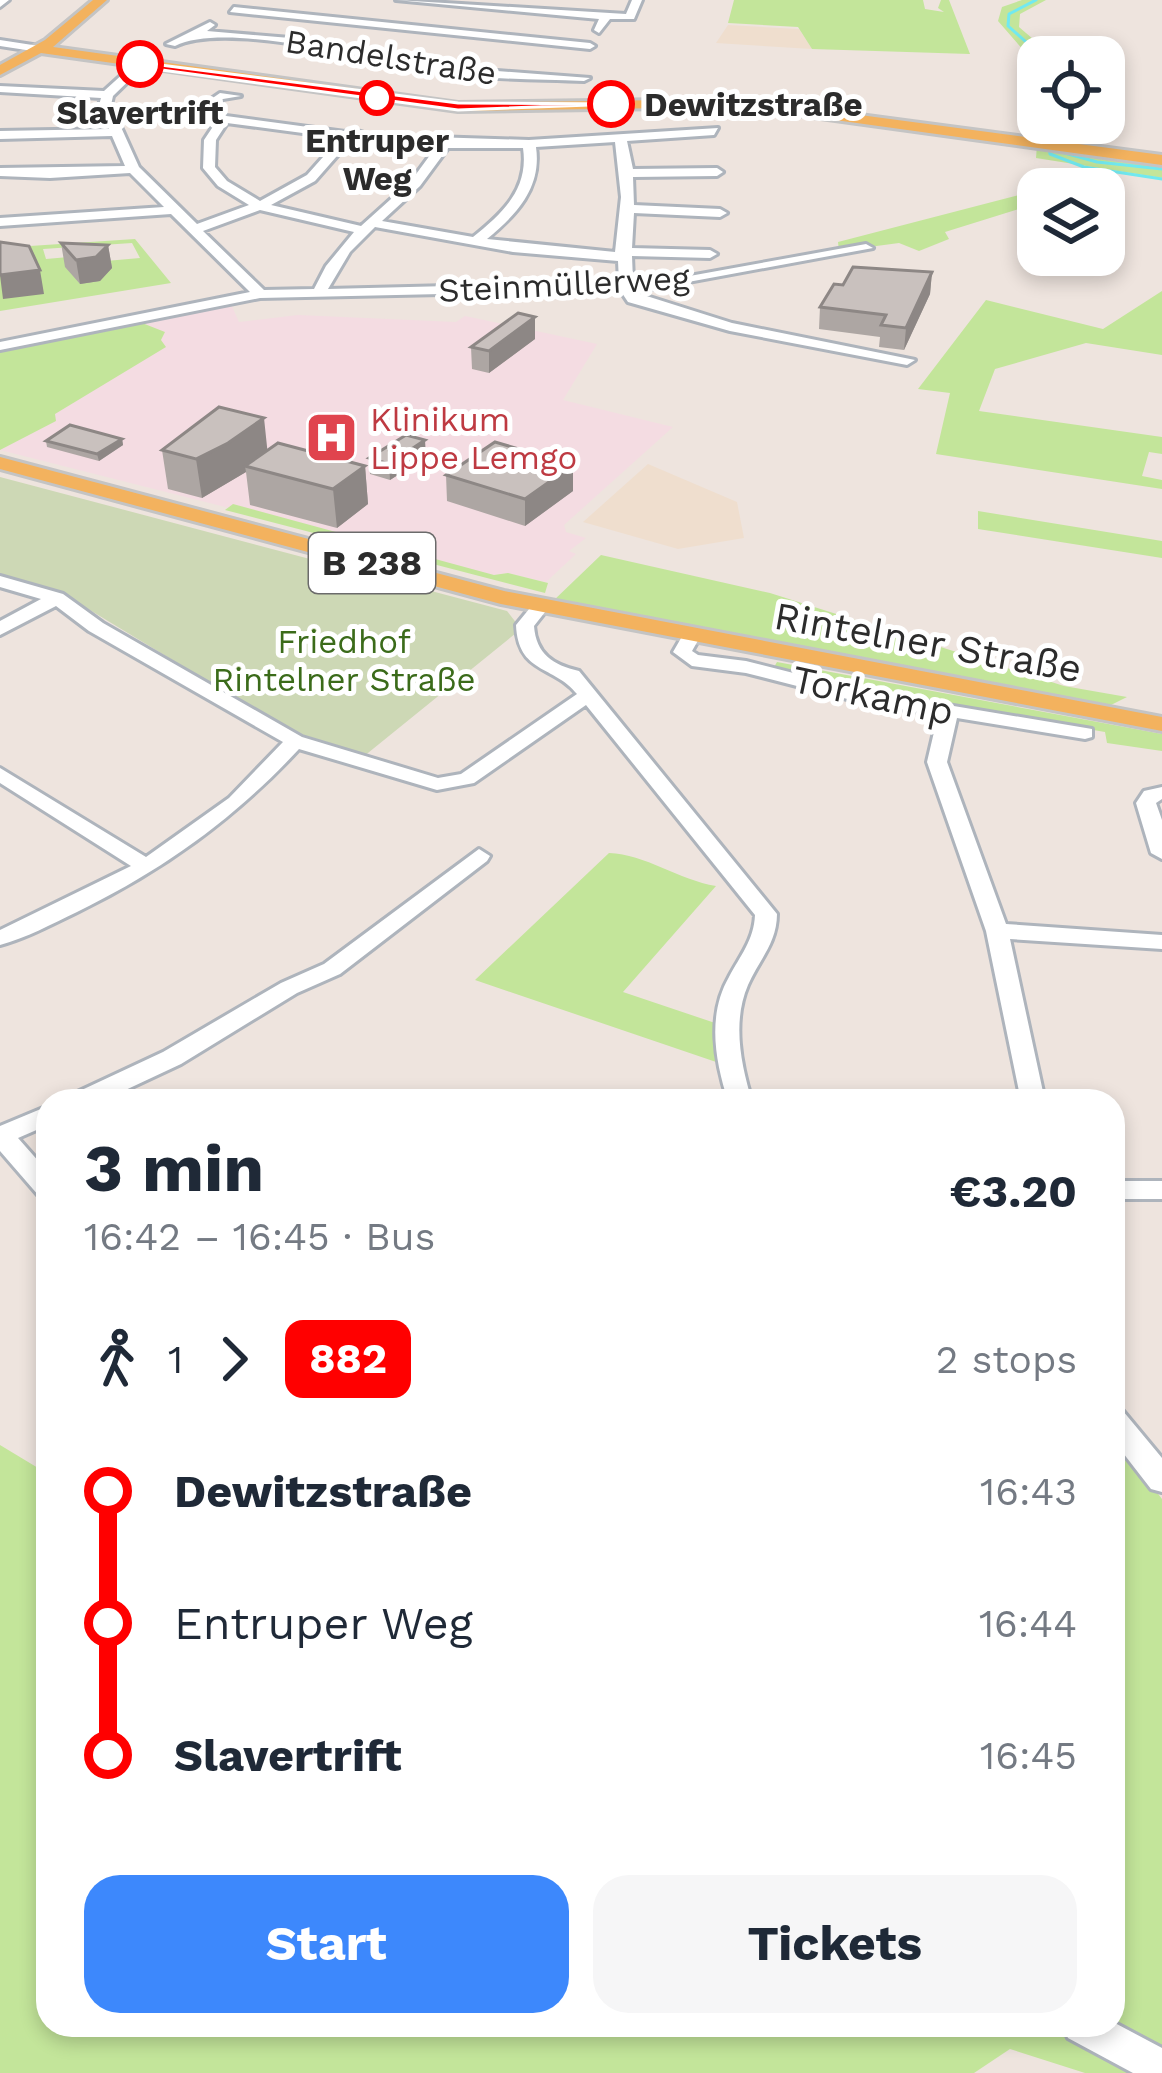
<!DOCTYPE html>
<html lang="en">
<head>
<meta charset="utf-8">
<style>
  body { margin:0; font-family:"Work Sans",sans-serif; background:#f6f6f7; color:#1f2937; height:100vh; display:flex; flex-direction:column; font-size:45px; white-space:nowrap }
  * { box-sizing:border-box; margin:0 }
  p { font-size:39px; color:#747a83 }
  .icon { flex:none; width:66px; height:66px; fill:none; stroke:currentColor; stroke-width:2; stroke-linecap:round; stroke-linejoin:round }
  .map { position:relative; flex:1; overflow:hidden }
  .details { position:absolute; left:36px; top:1089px; width:1089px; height:948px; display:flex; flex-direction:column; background:#fff; border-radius:36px; box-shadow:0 6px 18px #0003 }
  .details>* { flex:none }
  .badge { padding:0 24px; border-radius:18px; font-size:42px; line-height:78px }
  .fabs { position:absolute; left:1017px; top:36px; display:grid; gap:24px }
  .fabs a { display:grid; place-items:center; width:108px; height:108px; border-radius:24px; background:#fff; box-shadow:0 6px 18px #0003; font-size:60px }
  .map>.badge { position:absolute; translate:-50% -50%; box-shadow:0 0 0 6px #fff }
  .legs { display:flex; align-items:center; gap:18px; height:132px; padding:0 48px; font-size:39px }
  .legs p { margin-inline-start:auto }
  .head { display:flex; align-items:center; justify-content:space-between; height:204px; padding:0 48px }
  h1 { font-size:66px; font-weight:700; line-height:90px }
  .action { display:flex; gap:24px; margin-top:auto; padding:24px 48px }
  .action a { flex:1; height:138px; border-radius:36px; background:#3d88fc; color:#fff; font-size:48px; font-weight:700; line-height:138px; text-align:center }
  .action a+a { background:#f6f6f7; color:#1f2937 }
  ul { padding:0 48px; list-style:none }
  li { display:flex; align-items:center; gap:42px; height:132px; font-size:45px }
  li i { display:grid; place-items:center; width:18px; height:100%; margin:0 15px; background:currentColor }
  li i::after { content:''; width:30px; height:30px; margin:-15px; border:9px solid; border-radius:50%; background:#fff }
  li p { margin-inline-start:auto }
  li:first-child i { background:linear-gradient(#0000 50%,currentColor 0) }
  li:last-child i { background:linear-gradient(currentColor 50%,#0000 0) }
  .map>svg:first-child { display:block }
  .education { fill:#efdece }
  .medical { fill:#f4dce2 }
  .green { fill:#c3e59a; fill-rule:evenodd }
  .cemetery { fill:#cdd8b5 }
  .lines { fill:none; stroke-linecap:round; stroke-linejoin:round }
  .stream { stroke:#71e9f0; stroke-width:3 }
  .minor-casing { stroke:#aeb4bc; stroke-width:6 }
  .major-casing { stroke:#c4c4c4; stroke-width:6 }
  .minor { fill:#fff; fill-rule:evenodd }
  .major { fill:#f3b25e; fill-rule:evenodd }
  .wall { fill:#ada6a3 }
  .shaded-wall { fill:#8d8785 }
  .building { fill:#c9c1be; stroke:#8d8785; stroke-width:3 }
  .line-1 { fill:#f00; stroke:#fff; stroke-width:3 }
  .stop-1-dot { fill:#fff; stroke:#f00; stroke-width:6 }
  .labels { text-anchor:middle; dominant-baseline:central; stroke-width:10; stroke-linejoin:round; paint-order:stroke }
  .far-street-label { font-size:33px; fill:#2c2c2c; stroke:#fff }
  .far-stop-label { font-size:33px; font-weight:bold; fill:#2c2c2c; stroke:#fff }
  .far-health-label { font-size:33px; fill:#be3a42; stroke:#fff; text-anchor:start }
  .far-park-label { font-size:33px; fill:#3b6b1a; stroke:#fff }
  .shield { fill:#fff; stroke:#6b6b6b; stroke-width:3 }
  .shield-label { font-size:36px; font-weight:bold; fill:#2c2c2c }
  .street-label { font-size:39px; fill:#2c2c2c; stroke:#fff }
</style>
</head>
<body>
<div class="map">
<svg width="1162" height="2073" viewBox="0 0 1162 2073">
  <rect width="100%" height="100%" fill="#eee4de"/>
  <path class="education" d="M 728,25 L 799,29 L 812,49 L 716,43 Z
    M 648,464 L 737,502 L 744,538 L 678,549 L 583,522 Z"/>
  <path class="medical" d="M 230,302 L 239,322 L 298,315 L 456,322 L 465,316 L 597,344 L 563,400 L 673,427 L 564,525 L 566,532 L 586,538 L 569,551 L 576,554 L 546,582 L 508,573 L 494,575 L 0,450 L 0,349 Z"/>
  <path class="green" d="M 734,0 L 923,0 L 925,9 L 944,12 L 938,8 L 941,0 L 949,0 L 970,54 L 812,49 L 798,27 L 728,23 Z
    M 1022,0 L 1046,0 L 1020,14 L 1019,27 L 1054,57 L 1038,57 L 1038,67 L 998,21 L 1002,7 Z
    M 1037,145 L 1162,164 L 1162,178 L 1036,158 Z
    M 1031,192 L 1038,194 L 1038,203 L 945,232 L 949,239 L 919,251 L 899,243 L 839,251 L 838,242 Z
    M 135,239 L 171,283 L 0,311 L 0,248 ZM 132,243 L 140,258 L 83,263 L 80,256 L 46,259 L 43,249 Z
    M 1162,291 L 1162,355 L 1086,343 L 995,369 L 979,411 L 1162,437 L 1162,454 L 1149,452 L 1142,476 L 1162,480 L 1162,489 L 936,454 L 950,393 L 918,389 L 986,300 L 1103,329 Z
    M 137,321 L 165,332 L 161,340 L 166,347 L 55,414 L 56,421 L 0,450 L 0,349 Z
    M 233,504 L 494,575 L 508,573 L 548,583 L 545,593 L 225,510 Z
    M 978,511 L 1162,541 L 1162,558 L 978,529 Z
    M 601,555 L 770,593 L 1064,686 L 1127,697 L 1105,708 L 552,602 Z
    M 777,662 L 1162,734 L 1162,751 L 1107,743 L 1105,732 L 873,692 L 773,669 Z
    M 609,853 C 645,854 679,880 716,886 L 623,992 L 724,1026 L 722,1064 L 475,980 Z
    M 1113,1435 L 1162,1499 L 1162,2060 L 1113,2025 Z
    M 0,1445 L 48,1474 L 48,2025 L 1066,2025 L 1153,2073 L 1085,2073 L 1010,2049 L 974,2073 L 0,2073 Z"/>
  <path class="cemetery" d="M 0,477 L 507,611 L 521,629 L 363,757 L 300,737 L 60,592 L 0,575 Z"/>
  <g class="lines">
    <path class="stream" d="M 1036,0 L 1009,14 L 1008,26 L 1043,57
      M 1050,142 L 1056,123
      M 1049,148 L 1050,154 L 1084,167 L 1162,179
      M 1054,150 L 1097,162 L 1162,169"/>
    <defs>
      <path id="minor" d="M 0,0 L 9,0 L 0,7 Z
        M 396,0 L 626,14 L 632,0 L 642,0 L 634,19 L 610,19 L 599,33 L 594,30 L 599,19 Z
        M 234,7 L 590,43 L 595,46 L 590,49 L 230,12 Z
        M 210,22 L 215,25 L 207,31 L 302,39 L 458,68 L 590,78 L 584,81 C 541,79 497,80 455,74 C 389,65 230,19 175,46 L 166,44 Z
        M 0,40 L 39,46 L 44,49 L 39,52 L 0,46 Z
        M 136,62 L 146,64 L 113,96 L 111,105 L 139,167 L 197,224 L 249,205 L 218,186 L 203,168 L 204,140 L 216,122 L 188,115 L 220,93 L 241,96 L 223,99 L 204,113 L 345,132 L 351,129 L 371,135 L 529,140 L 718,128 L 714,135 L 627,141 L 633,169 L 717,168 L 723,172 L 717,176 L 633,177 L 634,205 L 720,209 L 727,213 L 720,217 L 634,213 L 632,248 L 710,250 L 717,254 L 710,258 L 632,256 L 633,281 L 673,279 L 866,244 L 873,248 L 634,292 L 732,323 L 915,360 L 907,365 L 730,331 L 628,302 L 620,290 L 260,298 L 0,350 L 0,342 L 250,292 L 171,214 L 0,226 L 0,218 L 164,207 L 130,173 L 50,178 L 0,176 L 0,168 L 125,166 L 112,136 L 0,139 L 0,131 L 109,129 L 99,105 L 101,98 L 0,92 L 0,86 L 104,91 ZM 227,123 L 340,138 L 307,175 L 260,201 L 227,181 L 215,167 L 216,140 ZM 351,140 L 436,147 L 411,181 L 361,226 L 271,205 L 315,181 ZM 615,142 L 621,197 L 615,252 L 487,239 C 516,215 542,188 536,147 ZM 448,148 L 523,148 C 529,189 503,213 473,237 L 382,221 L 420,186 ZM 260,210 L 354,232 L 326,266 L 314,289 L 264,290 L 203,231 ZM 375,227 L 513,252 L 618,261 L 619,282 L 328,289 L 350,252 Z
        M 0,576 L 63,594 L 103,623 L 302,737 L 438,778 L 461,774 L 577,694 C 554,665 518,674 516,625 L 534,603 L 546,603 L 549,607 L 534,626 C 536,654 553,665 579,671 L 777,914 C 777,943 759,960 748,985 C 732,1022 741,1065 752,1101 L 728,1101 C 715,1061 707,1015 729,977 C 740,956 754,940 755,915 L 586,705 L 474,783 L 437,790 L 299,749 C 234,819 163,870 77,912 C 52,924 26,938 0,945 L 0,930 L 131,866 L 0,783 L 0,768 L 146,857 L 229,798 L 283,742 L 89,631 L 56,606 L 0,635 L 0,621 L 41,599 L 0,587 Z
        M 691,631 L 700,637 L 692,651 L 698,655 L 746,661 L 864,691 L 1092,729 L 1092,737 L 1085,739 L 957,718 L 947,762 L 1006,924 L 1162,935 L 1162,949 L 1010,939 L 1045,1101 L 1021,1101 L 986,931 L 927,762 L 938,715 L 863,703 L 746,673 L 692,666 L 673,652 L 684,633 Z
        M 1162,787 L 1162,799 L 1156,803 L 1162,820 L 1162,859 L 1151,853 L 1136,803 L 1144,791 Z
        M 479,849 L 490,856 L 487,861 L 340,974 L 297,993 L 181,1064 L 102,1101 L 68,1101 L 71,1095 L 163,1052 L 281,983 L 324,964 Z
        M 48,1106 L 48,1125 L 18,1138 L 48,1172 L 48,1198 L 39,1196 L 0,1151 L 0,1126 Z
        M 1113,1181 L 1162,1181 L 1162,1199 L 1113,1199 Z
        M 1113,1407 L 1123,1411 L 1162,1458 L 1162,1492 L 1151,1489 L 1113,1440 Z
        M 1113,2022 L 1162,2048 L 1162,2073 L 1133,2073 L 1068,2038 L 1062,2025 L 1113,2025 Z"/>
      <path id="major" d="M 93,0 L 107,0 L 53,47 L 458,103 L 667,100 L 777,104 L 1162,155 L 1162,165 L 777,112 L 667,108 L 458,111 L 41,53 L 0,75 L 0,65 L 45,40 Z
        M 0,457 L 504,591 L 1162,717 L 1162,731 L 501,604 L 0,469 Z"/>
    </defs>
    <use href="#minor" class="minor-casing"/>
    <use href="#major" class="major-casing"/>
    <use href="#minor" class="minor"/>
    <use href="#major" class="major"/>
  </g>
  <path class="wall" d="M 61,243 L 108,245 L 112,268 L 100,281 L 80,284 L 65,267 Z
    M 932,272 L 930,294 L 904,350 L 879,347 L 880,337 L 819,329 L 820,307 L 843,285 Z
    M 535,339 L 489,373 L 472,369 L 471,347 Z
    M 122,439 L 123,445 L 99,461 L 47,447 L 46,441 Z
    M 162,450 L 267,450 L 365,466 L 368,504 L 337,528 L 250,505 L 246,472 L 202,498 L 168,489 Z
    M 426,457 L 390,480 L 370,474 L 369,458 Z
    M 573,465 L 573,491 L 525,526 L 447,501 L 446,475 Z"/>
  <path class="shaded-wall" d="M 108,245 L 112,268 L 100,281 L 80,284 L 76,260 Z
    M 40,270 L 44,294 L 3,299 L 0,275 Z
    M 932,272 L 930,294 L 904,350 L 906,328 Z
    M 535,317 L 535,339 L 489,373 L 489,351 Z
    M 264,418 L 268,456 L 245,466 L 246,472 L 202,498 L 196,459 Z
    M 122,439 L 123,445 L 99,461 L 97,454 Z
    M 425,440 L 426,457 L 390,480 L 389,464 Z
    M 573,465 L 573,491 L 525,526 L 525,499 Z
    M 365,466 L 368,504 L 337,528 L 333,489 Z"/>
  <path class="building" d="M 0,242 L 29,246 L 40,270 L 0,275 Z
    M 61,243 L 108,245 L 96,257 L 76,260 Z
    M 853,267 L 932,272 L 906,328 L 881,325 L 886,315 L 820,307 L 834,284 L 843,285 Z
    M 518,313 L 535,317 L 489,351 L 471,347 Z
    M 219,407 L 264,418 L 228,443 L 196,459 L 162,450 Z
    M 70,425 L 122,439 L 97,454 L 46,441 Z
    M 406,435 L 425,440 L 389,464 L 369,458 Z
    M 495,442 L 573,465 L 525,499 L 446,475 Z
    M 278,443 L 365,466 L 333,489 L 245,466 Z"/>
  <path class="line-1" d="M 137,62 L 458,103 L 617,104 L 458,110 L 140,67 Z"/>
  <defs>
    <symbol id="hospital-square" viewBox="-11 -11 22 22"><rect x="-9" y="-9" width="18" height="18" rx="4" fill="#e0444e" stroke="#fff"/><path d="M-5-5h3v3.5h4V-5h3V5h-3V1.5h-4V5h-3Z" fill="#fff"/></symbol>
  </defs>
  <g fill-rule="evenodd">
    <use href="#hospital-square" x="302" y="408" width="59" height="59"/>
  </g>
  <g class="stop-1-dot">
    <circle cx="140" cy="64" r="21"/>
    <circle cx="377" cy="98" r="15"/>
    <circle cx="611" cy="104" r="21"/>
  </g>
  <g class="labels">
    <g class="far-street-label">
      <text transform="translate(391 57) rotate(9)">Bandelstraße</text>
      <text transform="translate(564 284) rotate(-3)">Steinmüllerweg</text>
    </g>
    <g class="far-stop-label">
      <text x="644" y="104" text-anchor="start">Dewitzstraße</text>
      <text x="140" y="112">Slavertrift</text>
      <text x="377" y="140">Entruper<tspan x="377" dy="38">Weg</tspan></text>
    </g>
    <g class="far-health-label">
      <text x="370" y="419">Klinikum<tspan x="370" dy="38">Lippe Lemgo</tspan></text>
    </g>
    <g class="far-park-label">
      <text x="344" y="641">Friedhof<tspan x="344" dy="38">Rintelner Straße</tspan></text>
    </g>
    <rect class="shield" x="309" y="533" width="126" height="60" rx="9"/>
    <g class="shield-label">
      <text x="372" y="563">B 238</text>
    </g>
    <g class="street-label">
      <text transform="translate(928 642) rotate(10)">Rintelner Straße</text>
      <text transform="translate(873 695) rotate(12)">Torkamp</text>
    </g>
  </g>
</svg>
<div class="fabs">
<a><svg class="icon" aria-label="locate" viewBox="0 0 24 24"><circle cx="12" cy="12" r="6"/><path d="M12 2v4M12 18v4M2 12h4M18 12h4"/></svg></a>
<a><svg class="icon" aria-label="layers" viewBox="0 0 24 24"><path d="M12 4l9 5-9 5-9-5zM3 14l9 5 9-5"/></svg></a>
</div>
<section class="details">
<div class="head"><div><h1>3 min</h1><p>16:42 – 16:45 · Bus</p></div><b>€3.20</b></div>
<div class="legs"><svg class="icon" aria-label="walk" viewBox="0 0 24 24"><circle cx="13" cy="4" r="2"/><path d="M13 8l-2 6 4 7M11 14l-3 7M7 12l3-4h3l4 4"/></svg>1<svg class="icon" aria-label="forward" viewBox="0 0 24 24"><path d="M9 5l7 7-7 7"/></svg><b class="badge" style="background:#f00;color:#fff">882</b><p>2 stops</p></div>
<ul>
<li><i style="color:#f00"></i><b>Dewitzstraße</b><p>16:43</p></li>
<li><i style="color:#f00"></i><span>Entruper Weg</span><p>16:44</p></li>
<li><i style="color:#f00"></i><b>Slavertrift</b><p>16:45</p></li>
</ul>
<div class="action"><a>Start</a><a>Tickets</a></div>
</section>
</div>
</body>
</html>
